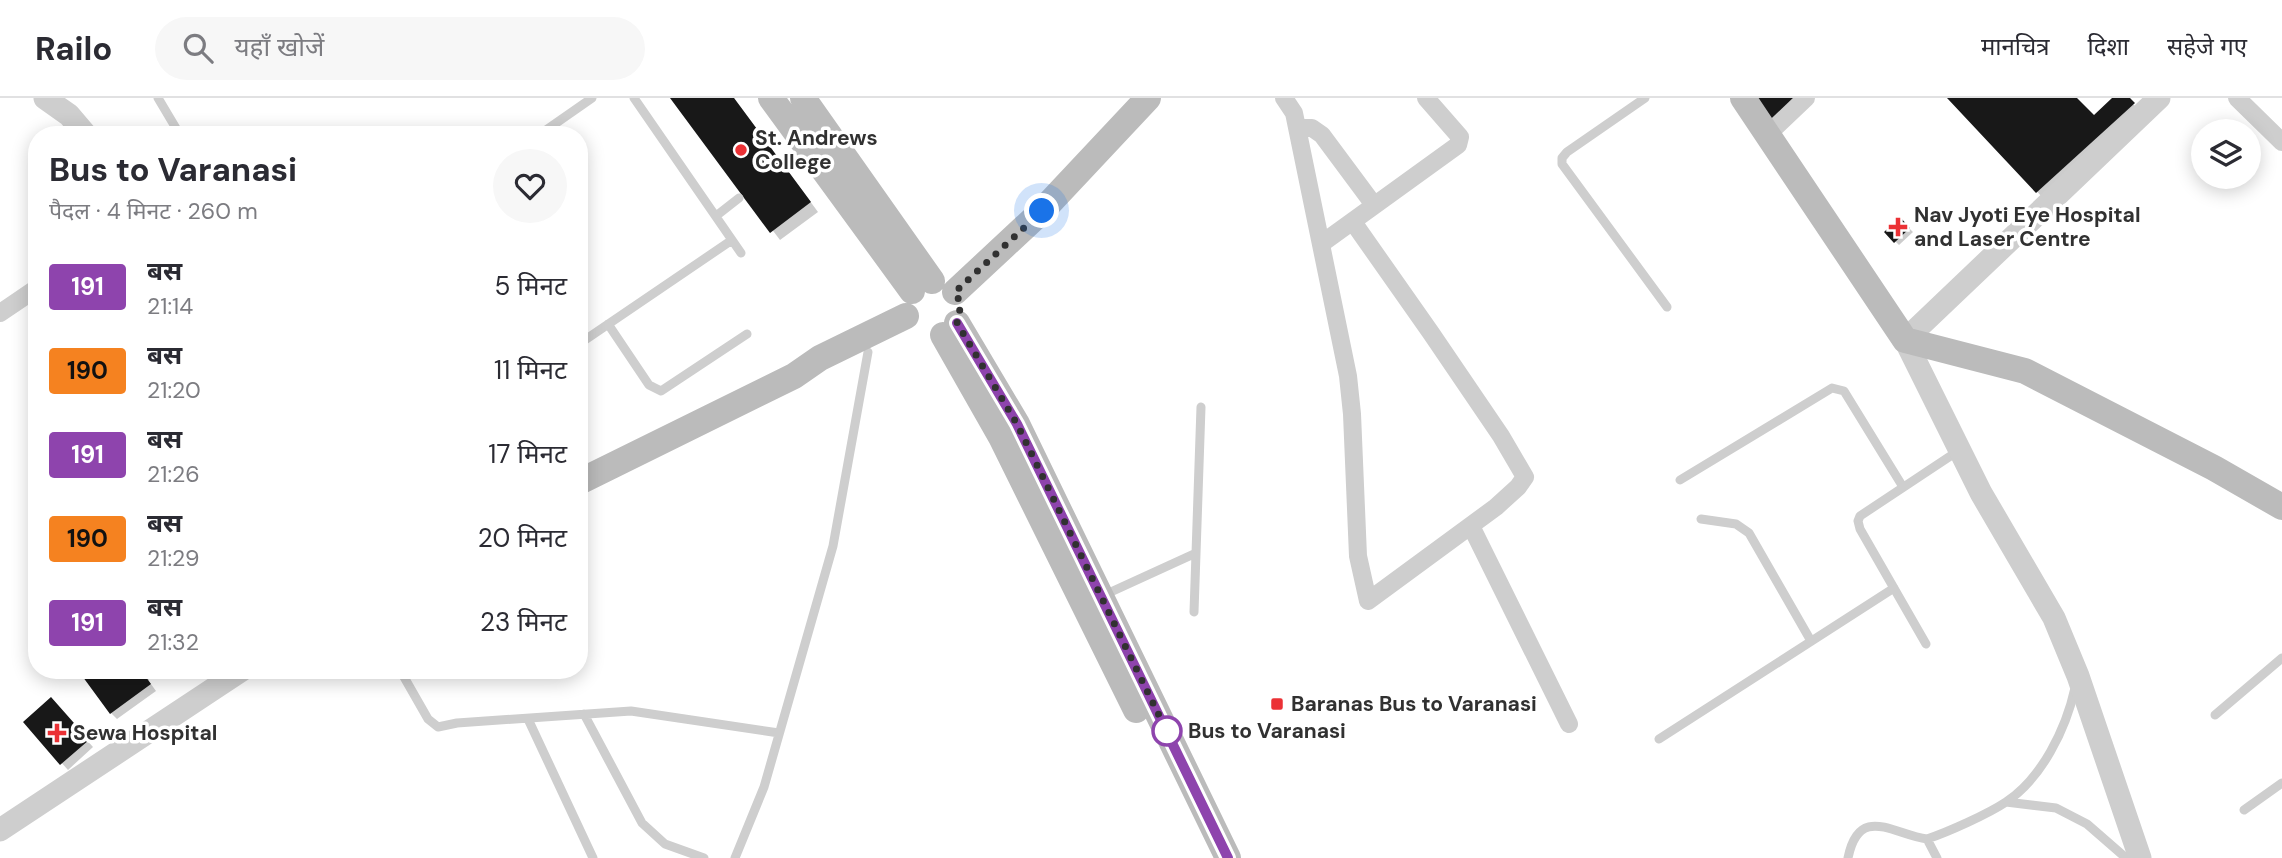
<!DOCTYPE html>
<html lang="hi">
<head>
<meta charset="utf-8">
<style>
  body { margin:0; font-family:"DM Sans","Noto Sans Devanagari",sans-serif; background:#f7f7f7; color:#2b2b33; height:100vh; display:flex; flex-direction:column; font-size:26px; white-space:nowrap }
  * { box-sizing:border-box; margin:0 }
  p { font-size:23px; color:#7c7c81 }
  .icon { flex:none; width:38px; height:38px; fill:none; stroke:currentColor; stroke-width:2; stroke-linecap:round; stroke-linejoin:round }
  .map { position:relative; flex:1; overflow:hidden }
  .sheet { position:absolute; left:28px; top:28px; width:560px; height:553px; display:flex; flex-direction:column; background:#fff; border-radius:28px; box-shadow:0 4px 18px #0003 }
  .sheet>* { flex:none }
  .badge { padding:0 14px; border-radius:5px; font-size:24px; line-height:46px }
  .fabs { position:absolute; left:2191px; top:21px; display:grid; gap:14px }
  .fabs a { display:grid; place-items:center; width:70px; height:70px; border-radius:50%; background:#fff; box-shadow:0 4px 18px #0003; font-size:35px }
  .you { position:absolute; width:35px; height:35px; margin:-18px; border:5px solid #fff; border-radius:50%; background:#1a73e8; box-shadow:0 0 0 10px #1a73e833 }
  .map>.badge { position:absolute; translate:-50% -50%; box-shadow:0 0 0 4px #fff }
  .round { display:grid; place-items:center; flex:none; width:74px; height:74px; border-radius:37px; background:#f7f7f7 }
  .overview { display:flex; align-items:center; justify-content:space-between; height:119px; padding:0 21px }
  h1 { font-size:33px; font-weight:700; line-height:52px }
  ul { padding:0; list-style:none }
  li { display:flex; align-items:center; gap:21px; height:84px; padding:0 21px }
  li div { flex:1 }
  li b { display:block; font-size:26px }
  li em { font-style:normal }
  li .badge { min-width:77px; font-weight:700; text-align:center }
  header { display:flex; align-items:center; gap:42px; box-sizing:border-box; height:98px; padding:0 35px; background:#fff; border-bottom:2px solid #e1e1e2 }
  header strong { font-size:33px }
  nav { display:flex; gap:38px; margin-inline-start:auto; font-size:24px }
  .search { width:490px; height:63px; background:#f7f7f7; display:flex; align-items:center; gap:18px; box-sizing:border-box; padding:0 24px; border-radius:38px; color:#7c7c81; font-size:26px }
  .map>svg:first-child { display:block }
  .shadow { fill:#0003 }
  .building { fill:#181818 }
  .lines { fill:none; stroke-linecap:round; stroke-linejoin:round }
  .service { stroke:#cecece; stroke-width:9 }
  .minor { stroke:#cecece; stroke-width:18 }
  .tertiary { stroke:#cecece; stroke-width:23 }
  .secondary { stroke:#bbb; stroke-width:26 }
  .line-casing { stroke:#fff; stroke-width:16 }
  .line { stroke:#8e44ad; stroke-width:10 }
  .walk { stroke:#313131; stroke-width:7; stroke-dasharray:0 12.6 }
  .poi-dot { fill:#eb3135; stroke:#fff; stroke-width:2.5 }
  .stop-dot { fill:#fff; stroke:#8e44ad; stroke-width:3.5 }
  .labels { text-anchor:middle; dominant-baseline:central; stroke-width:7; stroke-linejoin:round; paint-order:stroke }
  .poi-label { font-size:21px; font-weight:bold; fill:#313131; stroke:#fff; text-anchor:start }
  .stop-label { font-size:21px; font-weight:bold; fill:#313131; stroke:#fff; text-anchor:start }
</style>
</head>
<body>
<header>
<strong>Railo</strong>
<div class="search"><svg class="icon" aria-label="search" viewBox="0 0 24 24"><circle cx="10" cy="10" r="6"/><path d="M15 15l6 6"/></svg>यहाँ खोजें</div>
<nav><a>मानचित्र</a><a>दिशा</a><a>सहेजे गए</a></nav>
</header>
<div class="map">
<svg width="2282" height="760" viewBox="0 0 2282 760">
  <rect width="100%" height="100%" fill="#fff"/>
  <path class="shadow" d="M 672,0 L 734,0 L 818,114 L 780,142 Z
    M 1950,0 L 2075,0 L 2094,20 L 2115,0 L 2127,0 L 2137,10 L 2043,100 Z
    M 1900,121 L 1913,134 L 1899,147 L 1886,134 Z
    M 87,572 L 162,572 L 148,582 L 156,593 L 117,621 L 111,615 Z
    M 57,608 L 93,649 L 68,672 L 25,624 Z"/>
  <path class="building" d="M 670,0 L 734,0 L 811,104 L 770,135 Z
    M 1749,0 L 1796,0 L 1772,24 Z
    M 1947,0 L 2077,0 L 2094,17 L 2112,0 L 2130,0 L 2135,5 L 2036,95 Z
    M 1900,119 L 1910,130 L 1894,145 L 1884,134 Z
    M 84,572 L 148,572 L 143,575 L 151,586 L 110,616 L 80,575 Z
    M 51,599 L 89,642 L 60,667 L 23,624 Z"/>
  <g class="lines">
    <path class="service" d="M 158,0 L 180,37
      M 634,0 L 741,155
      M 1645,0 L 1567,54 L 1562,60 L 1562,66 L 1667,209
      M 539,37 L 592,0
      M 716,118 L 739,100
      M 608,226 L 649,287 L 661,293 L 747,236
      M 579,246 L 732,142
      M 1680,382 L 1832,290 L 1844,293 L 1903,389
      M 1701,421 L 1736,426 L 1749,435 L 1811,543
      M 1102,498 L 1196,455
      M 1194,514 L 1201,309
      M 1926,546 L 1860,431 L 1858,423 L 1860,418 L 1958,353
      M 400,572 L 428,621 L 438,629 L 457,625 L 631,613 L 779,635
      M 584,616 L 642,725 L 665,746 L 704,760
      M 2215,617 L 2282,560
      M 528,621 L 593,760
      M 1659,641 L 1894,490
      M 2006,704 L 2056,710 L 2087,726 L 2126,760
      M 2244,712 L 2282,685
      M 1927,741 L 1937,760
      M 735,760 L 764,689 L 833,448 L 868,254
      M 1848,760 C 1859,705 1894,737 1927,741 C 1948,734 1988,716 2006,704 C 2042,680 2066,631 2075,590"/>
    <path class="minor" d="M 1284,0 L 1294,15 L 1348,278 L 1352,316 L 1358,458 L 1368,503 L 1496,409 L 1518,389 L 1525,379 L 1501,338 L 1431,235 L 1353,124
      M 2237,0 L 2282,44
      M 1297,30 L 1312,30 L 1322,37 L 1374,107
      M 1767,37 L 1806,0
      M 1321,146 L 1458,47 L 1460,39 L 1426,0
      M 0,215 L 37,190
      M 1471,428 L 1569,626"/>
    <path class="tertiary" d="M 45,0 L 69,17 L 86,37
      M 0,732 L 242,572
      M 2140,760 L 2078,578 L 2054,520 L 1981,395 L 1905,242 L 2159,0"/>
    <path class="secondary" d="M 771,0 L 912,193
      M 803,0 L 932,183
      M 1743,0 L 1905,242 L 2025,273 L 2214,370 L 2282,409
      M 955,194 L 1042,113 L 1148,0
      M 957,225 L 1017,326 L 1228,760
      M 943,237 L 1001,339 L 1136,612
      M 579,384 L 794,278 L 820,260 L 906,218"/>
  </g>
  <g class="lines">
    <defs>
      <path id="line" d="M 957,225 L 1017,326 L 1228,760"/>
    </defs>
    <use href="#line" class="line-casing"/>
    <use href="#line" class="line"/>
    <path class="walk" d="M 1042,113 L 955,194 L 961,206 L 957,225 L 1017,326 L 1171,642 L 1167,633"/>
  </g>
  <g class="poi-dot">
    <circle cx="741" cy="52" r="7"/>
    <path d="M1894.5 118.5h7v7h7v7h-7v7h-7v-7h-7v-7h7z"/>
    <rect x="1270" y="599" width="14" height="14" rx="3.5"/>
    <path d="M53.5 624.5h7v7h7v7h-7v7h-7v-7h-7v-7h7z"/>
  </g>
  <circle class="stop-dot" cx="1167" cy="633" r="14"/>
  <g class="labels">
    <g class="poi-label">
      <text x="755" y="40">St. Andrews<tspan x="755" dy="24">College</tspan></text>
      <text x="1914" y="117">Nav Jyoti Eye Hospital<tspan x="1914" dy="24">and Laser Centre</tspan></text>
      <text x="1291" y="606">Baranas Bus to Varanasi</text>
      <text x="73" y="635">Sewa Hospital</text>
    </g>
    <g class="stop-label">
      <text x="1188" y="633">Bus to Varanasi</text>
    </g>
  </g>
</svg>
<div class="fabs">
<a><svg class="icon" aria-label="layers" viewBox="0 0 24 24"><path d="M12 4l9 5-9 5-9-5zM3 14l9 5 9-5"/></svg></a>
</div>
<div class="you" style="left:1042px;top:113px"></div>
<section class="sheet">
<div class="overview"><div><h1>Bus to Varanasi</h1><p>पैदल · 4 मिनट · 260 m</p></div><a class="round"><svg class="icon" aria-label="heart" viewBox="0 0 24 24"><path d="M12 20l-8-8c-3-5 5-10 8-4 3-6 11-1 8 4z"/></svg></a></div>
<ul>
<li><span class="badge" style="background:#8e44ad;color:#fff">191</span><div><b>बस</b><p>21:14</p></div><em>5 मिनट</em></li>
<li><span class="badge" style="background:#f58220;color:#111">190</span><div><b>बस</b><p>21:20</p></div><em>11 मिनट</em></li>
<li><span class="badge" style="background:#8e44ad;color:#fff">191</span><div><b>बस</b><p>21:26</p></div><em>17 मिनट</em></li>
<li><span class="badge" style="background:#f58220;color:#111">190</span><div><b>बस</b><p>21:29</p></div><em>20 मिनट</em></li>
<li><span class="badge" style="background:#8e44ad;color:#fff">191</span><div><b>बस</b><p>21:32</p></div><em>23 मिनट</em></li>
</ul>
</section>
</div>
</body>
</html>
